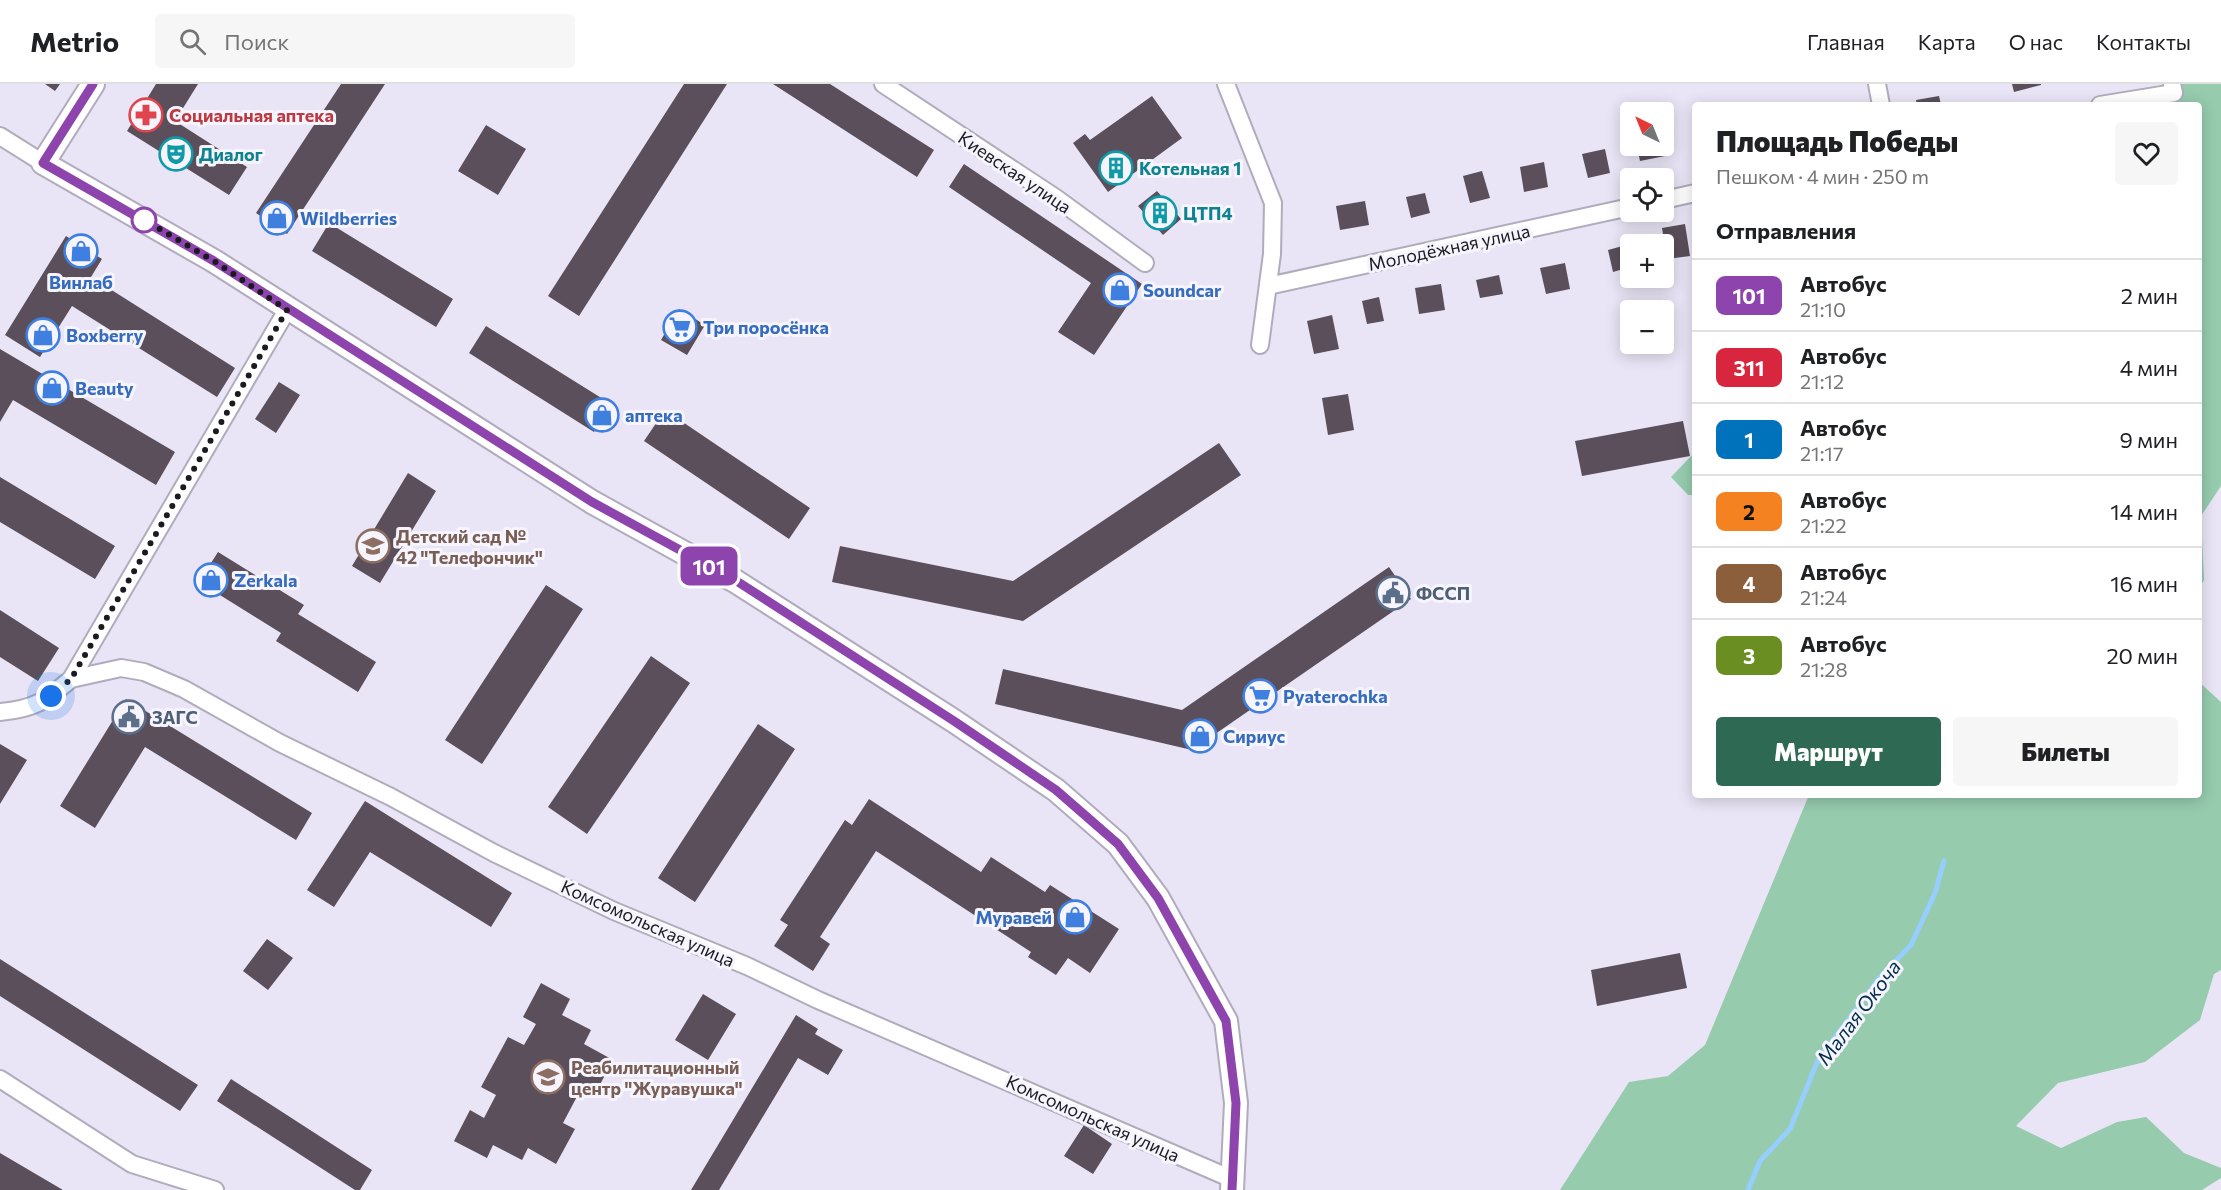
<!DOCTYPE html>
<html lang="ru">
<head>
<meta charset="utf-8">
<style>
  body { margin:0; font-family:Commissioner,sans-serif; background:#f6f6f6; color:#202124; height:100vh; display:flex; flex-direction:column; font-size:22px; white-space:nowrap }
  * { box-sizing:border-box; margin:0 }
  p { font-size:20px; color:#757577 }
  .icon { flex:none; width:33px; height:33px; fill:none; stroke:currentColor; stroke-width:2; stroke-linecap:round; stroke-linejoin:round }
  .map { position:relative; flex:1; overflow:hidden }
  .side { position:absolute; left:1692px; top:18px; width:510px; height:696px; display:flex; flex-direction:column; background:#fff; border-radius:6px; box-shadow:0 3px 15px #0003 }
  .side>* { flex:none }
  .badge { padding:0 12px; border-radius:9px; font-size:21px; line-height:39px }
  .needle { width:39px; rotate:317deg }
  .tools { position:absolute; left:1620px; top:18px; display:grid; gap:12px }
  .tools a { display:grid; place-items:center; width:54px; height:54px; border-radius:6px; background:#fff; box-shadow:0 3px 15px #0003; font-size:30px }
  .you { position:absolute; width:30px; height:30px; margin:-15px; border:4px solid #fff; border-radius:50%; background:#1a73e8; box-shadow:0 0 0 9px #1a73e833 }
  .map>.badge { position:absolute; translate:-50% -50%; box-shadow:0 0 0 3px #fff }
  h2 { padding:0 24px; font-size:22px; line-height:54px }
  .round { display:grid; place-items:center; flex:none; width:63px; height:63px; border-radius:6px; background:#f6f6f6 }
  .summary { display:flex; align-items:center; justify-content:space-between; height:102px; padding:0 24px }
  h1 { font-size:28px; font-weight:800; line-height:45px }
  .cta { display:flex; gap:12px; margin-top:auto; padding:12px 24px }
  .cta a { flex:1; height:69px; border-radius:6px; background:#2e6953; color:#fff; font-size:24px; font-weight:800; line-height:69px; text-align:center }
  .cta a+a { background:#f6f6f6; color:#202124 }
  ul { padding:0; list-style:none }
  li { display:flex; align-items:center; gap:18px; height:72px; padding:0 24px; border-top:2px solid #e0e0e0 }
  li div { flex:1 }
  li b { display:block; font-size:22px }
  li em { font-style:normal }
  li .badge { min-width:66px; font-weight:700; text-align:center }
  header { display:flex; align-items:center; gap:36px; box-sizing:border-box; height:84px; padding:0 30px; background:#fff; border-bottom:2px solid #e0e0e0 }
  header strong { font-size:28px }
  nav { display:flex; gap:33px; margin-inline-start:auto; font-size:21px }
  .search { width:420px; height:54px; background:#f6f6f6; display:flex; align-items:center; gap:15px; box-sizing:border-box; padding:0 21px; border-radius:6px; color:#757577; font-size:22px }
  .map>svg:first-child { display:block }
  .green { fill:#96cbae }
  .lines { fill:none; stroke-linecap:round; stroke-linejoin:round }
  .stream { stroke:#96cefe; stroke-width:5 }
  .building { fill:#5a4f5a }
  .minor-casing { stroke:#b0acbc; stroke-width:20 }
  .secondary-casing { stroke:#b0acbc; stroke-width:26 }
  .minor { stroke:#fff; stroke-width:16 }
  .secondary { stroke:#fff; stroke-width:22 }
  .line-casing { stroke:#fff; stroke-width:14 }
  .line { stroke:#8e44ad; stroke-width:9 }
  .walk { stroke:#1b1a20; stroke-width:6; stroke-dasharray:0 10.8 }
  .stop-dot { fill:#fff; stroke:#8e44ad; stroke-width:3 }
  .labels { text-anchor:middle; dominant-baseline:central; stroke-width:6; stroke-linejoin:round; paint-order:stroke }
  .health-label { font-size:18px; font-weight:bold; fill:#be3a42; stroke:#f6f4fd; text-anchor:start }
  .culture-label { font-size:18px; font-weight:bold; fill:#0d838f; stroke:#f6f4fd; text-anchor:start }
  .street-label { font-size:18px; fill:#1b1a20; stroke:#f6f4fd }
  .shop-label { font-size:18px; font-weight:bold; fill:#366cbe; stroke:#f6f4fd; text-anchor:start }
  .education-label { font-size:18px; font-weight:bold; fill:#785e54; stroke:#f6f4fd; text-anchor:start }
  .service-label { font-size:18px; font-weight:bold; fill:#4e5e75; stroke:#f6f4fd; text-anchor:start }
  .water-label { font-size:20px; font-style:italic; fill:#012d4b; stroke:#f6f4fd }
</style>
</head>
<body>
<header>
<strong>Metrio</strong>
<div class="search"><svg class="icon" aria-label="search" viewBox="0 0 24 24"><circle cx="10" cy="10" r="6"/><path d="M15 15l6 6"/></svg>Поиск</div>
<nav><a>Главная</a><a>Карта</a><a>О нас</a><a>Контакты</a></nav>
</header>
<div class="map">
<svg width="2221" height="1106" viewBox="0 0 2221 1106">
  <rect width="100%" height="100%" fill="#e9e5f6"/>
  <path class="green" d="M 2174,0 L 2221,0 L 2221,402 L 2201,432 L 2204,496 L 2199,504 L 2199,21 L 2164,21 Z
    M 1695,368 L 1695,411 L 1688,411 L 1671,393 Z
    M 2199,598 L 2221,618 L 2221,886 L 2214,890 L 2200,936 L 2145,978 L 2058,999 L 2016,1042 L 2061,1064 L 2117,1038 L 2146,1033 L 2184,1069 L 2221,1084 L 2221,1094 L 2202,1106 L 1560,1106 L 1629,998 L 1668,992 L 1705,961 L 1809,711 L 2199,711 Z"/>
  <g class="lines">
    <path class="stream" d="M 1748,1106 L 1760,1077 L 1790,1045 L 1818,976 L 1879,894 L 1911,861 L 1935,809 L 1944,777"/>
  </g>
  <path class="building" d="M 45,0 L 60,0 L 55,7 Z
    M 156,0 L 198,0 L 175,37 L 247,83 L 229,111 L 127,47 Z
    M 341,0 L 385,0 L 287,150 L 256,129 Z
    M 684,0 L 727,0 L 579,232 L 548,212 Z
    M 773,0 L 830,0 L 934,66 L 917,93 Z
    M 2012,0 L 2041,0 L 2041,1 L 2014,8 Z
    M 1152,12 L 1182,54 L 1108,108 L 1073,59 L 1085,50 L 1090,56 Z
    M 1939,12 L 1941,21 L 1917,21 L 1916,16 Z
    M 486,41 L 526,65 L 498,111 L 458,87 Z
    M 1637,62 L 1663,62 L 1665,72 L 1640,77 Z
    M 1605,65 L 1610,89 L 1588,94 L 1582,70 Z
    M 1544,78 L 1548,103 L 1524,108 L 1520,83 Z
    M 964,80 L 1142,200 L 1094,271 L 1058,248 L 1091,199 L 949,103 Z
    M 1482,87 L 1490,114 L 1470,119 L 1463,92 Z
    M 1157,107 L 1181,135 L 1163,151 L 1138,122 Z
    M 1425,109 L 1430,129 L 1411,134 L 1406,113 Z
    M 1365,117 L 1369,141 L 1340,146 L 1336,122 Z
    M 329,139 L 453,215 L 436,243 L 312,167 Z
    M 1685,140 L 1690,172 L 1667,175 L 1662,144 Z
    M 66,152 L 102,175 L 91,193 L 235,284 L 217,313 L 72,222 L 40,273 L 5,251 Z
    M 1630,160 L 1630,183 L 1613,188 L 1608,166 Z
    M 1565,179 L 1570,205 L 1546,210 L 1540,184 Z
    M 1499,191 L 1503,210 L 1480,214 L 1476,196 Z
    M 1441,200 L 1445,226 L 1419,230 L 1415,204 Z
    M 1379,213 L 1384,237 L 1367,240 L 1362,217 Z
    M 679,225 L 705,241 L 687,271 L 661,256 Z
    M 1332,231 L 1339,265 L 1314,270 L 1307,237 Z
    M 486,242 L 611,320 L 594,348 L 469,269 Z
    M 0,265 L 175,368 L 156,401 L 13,316 L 0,338 Z
    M 279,298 L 300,311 L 276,349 L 255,335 Z
    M 1348,310 L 1354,346 L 1328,351 L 1322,314 Z
    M 665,326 L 810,424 L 789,455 L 644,357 Z
    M 1683,337 L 1690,372 L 1582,392 L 1575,357 Z
    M 1219,359 L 1241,391 L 1023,537 L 832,498 L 840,462 L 1013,497 Z
    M 408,389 L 436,407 L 380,499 L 352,482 Z
    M 0,393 L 115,462 L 95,495 L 0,438 Z
    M 218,468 L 304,521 L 298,530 L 376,578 L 358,608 L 276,557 L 281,549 L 199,498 Z
    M 1389,483 L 1411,515 L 1192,666 L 995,620 L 1003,585 L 1182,626 Z
    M 546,501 L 583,525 L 482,680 L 445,656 Z
    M 0,526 L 59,564 L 38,597 L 0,573 Z
    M 651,572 L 690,599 L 587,750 L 548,723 Z
    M 126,615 L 312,729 L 296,756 L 145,663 L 95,744 L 60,722 Z
    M 758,640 L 795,665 L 695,818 L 658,794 Z
    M 0,660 L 27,676 L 0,720 Z
    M 869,715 L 981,788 L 991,773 L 1045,808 L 1050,801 L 1119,845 L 1090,889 L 1068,874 L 1056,891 L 1028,873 L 1031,868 L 876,767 L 820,853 L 830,860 L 813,887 L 774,862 L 788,841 L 780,836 L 845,736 L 852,741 Z
    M 365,717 L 512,809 L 491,843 L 370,768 L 334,823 L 307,806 Z
    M 267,855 L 293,874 L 268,906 L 243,887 Z
    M 1680,869 L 1687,904 L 1597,922 L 1591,886 Z
    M 0,875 L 198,1001 L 180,1027 L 0,912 Z
    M 541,899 L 570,915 L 562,931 L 591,946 L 584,960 L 613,976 L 595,1010 L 582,1003 L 563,1039 L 575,1045 L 556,1080 L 528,1064 L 522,1076 L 493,1061 L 487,1074 L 454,1057 L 470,1026 L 484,1034 L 496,1011 L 481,1003 L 508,953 L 524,961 L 536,940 L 523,933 Z
    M 703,910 L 736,930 L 708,976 L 675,956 Z
    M 796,931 L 818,945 L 815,950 L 843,966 L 828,991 L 798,974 L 719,1106 L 691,1106 Z
    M 231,995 L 372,1086 L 360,1106 L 355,1106 L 217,1017 Z
    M 1084,1041 L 1112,1060 L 1093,1090 L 1064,1072 Z
    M 0,1069 L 63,1106 L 0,1106 Z"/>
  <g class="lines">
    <defs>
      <path id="minor" d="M 883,0 L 1056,114 L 1145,179
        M 1226,0 L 1273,119 L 1272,170 L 1260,261
        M 1877,0 L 1881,21
        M 2100,21 L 2174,9 L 2172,0
        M 0,52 L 43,79
        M 1664,116 L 1695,109
        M 1268,202 L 1630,123
        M 71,595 L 121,584 L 144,588 L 184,605 L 280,659 L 391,713 L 494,769 L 614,827 L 747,882 L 818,916 L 1232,1095
        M 0,628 C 35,625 45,617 71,595 L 287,226
        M 0,995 L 132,1080 L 215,1106"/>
      <path id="secondary" d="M 93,0 L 43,79 L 214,177 L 592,418 L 735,497 L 954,637 L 1056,706 L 1118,760 L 1158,814 L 1226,937 L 1236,1019 L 1232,1106"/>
    </defs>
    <use href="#minor" class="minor-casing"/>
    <use href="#secondary" class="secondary-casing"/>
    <use href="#minor" class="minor"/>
    <use href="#secondary" class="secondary"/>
  </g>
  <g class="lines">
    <defs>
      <path id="line" d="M 93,0 L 43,79 L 214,177 L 592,418 L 735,496 L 954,637 L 1056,706 L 1118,760 L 1158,814 L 1226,937 L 1236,1019 L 1232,1106"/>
    </defs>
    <use href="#line" class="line-casing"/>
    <use href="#line" class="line"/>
    <path class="walk" d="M 51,612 L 71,595 L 287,226 L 214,177 L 134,130 L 144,136"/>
  </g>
  <defs>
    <symbol id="pharmacy-ring" viewBox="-11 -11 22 22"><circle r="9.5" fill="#f6f4fd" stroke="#e0444e" stroke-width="1.5"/><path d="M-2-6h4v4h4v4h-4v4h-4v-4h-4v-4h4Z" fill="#e0444e"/></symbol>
    <symbol id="theatre-ring" viewBox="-11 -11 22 22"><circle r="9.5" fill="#f6f4fd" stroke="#0f9aa8" stroke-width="1.5"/><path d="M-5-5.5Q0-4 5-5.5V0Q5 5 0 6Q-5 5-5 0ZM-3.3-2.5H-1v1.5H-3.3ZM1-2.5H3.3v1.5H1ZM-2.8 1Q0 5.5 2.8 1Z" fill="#0f9aa8"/></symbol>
    <symbol id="building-ring" viewBox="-11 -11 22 22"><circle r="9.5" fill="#f6f4fd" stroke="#0f9aa8" stroke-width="1.5"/><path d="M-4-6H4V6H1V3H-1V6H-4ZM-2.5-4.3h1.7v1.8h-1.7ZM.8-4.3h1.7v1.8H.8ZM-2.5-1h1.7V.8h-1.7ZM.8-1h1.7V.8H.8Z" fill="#0f9aa8"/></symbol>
    <symbol id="shop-ring" viewBox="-11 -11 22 22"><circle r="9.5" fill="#f6f4fd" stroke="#3f7fe0" stroke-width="1.5"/><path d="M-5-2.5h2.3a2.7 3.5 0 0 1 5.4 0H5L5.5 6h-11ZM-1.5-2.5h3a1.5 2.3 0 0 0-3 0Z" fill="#3f7fe0"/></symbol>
    <symbol id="supermarket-ring" viewBox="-11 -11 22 22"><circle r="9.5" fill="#f6f4fd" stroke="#3f7fe0" stroke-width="1.5"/><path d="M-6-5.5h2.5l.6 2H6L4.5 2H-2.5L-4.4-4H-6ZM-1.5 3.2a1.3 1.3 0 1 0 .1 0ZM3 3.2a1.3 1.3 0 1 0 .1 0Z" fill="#3f7fe0"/></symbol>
    <symbol id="school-ring" viewBox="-11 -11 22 22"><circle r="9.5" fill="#f6f4fd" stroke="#8d6e63" stroke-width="1.5"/><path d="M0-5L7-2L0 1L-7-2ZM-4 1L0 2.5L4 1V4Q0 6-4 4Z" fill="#8d6e63"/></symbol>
    <symbol id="civic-ring" viewBox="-11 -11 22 22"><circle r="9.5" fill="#f6f4fd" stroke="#5c6f8a" stroke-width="1.5"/><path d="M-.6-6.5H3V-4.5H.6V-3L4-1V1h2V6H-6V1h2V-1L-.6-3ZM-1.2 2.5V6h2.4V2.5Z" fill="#5c6f8a"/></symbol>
  </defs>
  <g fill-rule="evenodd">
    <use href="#pharmacy-ring" x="127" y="12" width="38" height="38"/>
    <use href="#theatre-ring" x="157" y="51" width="38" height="38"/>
    <use href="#building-ring" x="1097" y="65" width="38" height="38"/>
    <use href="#building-ring" x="1141" y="110" width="38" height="38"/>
    <use href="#shop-ring" x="258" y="115" width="38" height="38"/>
    <use href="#shop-ring" x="62" y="148" width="38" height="38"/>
    <use href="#shop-ring" x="1101" y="187" width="38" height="38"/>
    <use href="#supermarket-ring" x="661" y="224" width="38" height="38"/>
    <use href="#shop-ring" x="24" y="232" width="38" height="38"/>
    <use href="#shop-ring" x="33" y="285" width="38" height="38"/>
    <use href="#shop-ring" x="583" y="312" width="38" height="38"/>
    <use href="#school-ring" x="354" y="443" width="38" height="38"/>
    <use href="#shop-ring" x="192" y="477" width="38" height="38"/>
    <use href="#civic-ring" x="1374" y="490" width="38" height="38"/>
    <use href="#supermarket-ring" x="1241" y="593" width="38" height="38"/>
    <use href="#civic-ring" x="110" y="614" width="38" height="38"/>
    <use href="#shop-ring" x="1181" y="633" width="38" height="38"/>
    <use href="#shop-ring" x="1056" y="814" width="38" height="38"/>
    <use href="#school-ring" x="529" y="974" width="38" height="38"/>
  </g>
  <circle class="stop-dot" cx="144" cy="136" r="12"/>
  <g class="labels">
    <g class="health-label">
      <text x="169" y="31">Социальная аптека</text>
    </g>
    <g class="culture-label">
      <text x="199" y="70">Диалог</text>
      <text x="1139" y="84">Котельная 1</text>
      <text x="1183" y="129">ЦТП4</text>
    </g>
    <g class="street-label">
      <text transform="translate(1015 88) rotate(34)">Киевская улица</text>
      <text transform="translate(1449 163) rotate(-12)">Молодёжная улица</text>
      <text transform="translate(648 839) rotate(24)">Комсомольская улица</text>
      <text transform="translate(1093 1034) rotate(24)">Комсомольская улица</text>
    </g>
    <g class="shop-label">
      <text x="300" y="134">Wildberries</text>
      <text x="81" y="198" text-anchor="middle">Винлаб</text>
      <text x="1143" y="206">Soundcar</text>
      <text x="703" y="243">Три поросёнка</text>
      <text x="66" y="251">Boxberry</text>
      <text x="75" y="304">Beauty</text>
      <text x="625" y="331">аптека</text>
      <text x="234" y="496">Zerkala</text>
      <text x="1283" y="612">Pyaterochka</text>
      <text x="1223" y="652">Сириус</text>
      <text x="1052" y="833" text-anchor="end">Муравей</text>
    </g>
    <g class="education-label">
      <text x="396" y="452">Детский сад №<tspan x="396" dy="21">42 "Телефончик"</tspan></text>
      <text x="571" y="983">Реабилитационный<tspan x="571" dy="21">центр "Журавушка"</tspan></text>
    </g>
    <g class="service-label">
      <text x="1416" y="509">ФССП</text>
      <text x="152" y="633">ЗАГС</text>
    </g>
    <g class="water-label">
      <text transform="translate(1858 928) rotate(-53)">Малая Окоча</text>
    </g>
  </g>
</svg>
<div class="tools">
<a><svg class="needle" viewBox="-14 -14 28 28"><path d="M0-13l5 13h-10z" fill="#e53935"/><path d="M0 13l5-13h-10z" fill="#757577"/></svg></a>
<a><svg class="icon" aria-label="locate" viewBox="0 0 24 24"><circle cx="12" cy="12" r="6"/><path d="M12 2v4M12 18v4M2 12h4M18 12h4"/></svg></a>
<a>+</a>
<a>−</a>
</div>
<div class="you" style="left:51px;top:612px"></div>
<b class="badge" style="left:709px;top:482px;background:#8e44ad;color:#fff">101</b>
<section class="side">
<div class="summary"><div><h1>Площадь Победы</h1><p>Пешком · 4 мин · 250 m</p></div><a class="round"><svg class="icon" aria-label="heart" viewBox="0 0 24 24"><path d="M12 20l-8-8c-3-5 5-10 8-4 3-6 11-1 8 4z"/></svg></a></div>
<h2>Отправления</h2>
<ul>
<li><span class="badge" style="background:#8e44ad;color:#fff">101</span><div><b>Автобус</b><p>21:10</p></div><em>2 мин</em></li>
<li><span class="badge" style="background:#d7263d;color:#fff">311</span><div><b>Автобус</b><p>21:12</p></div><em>4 мин</em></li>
<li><span class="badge" style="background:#0072bc;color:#fff">1</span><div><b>Автобус</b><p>21:17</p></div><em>9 мин</em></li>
<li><span class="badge" style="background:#f58220;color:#111">2</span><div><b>Автобус</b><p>21:22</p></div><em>14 мин</em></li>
<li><span class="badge" style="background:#8b5e3c;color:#fff">4</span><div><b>Автобус</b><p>21:24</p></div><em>16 мин</em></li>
<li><span class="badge" style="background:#6b8e23;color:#fff">3</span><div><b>Автобус</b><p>21:28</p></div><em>20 мин</em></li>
</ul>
<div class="cta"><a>Маршрут</a><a>Билеты</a></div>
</section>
</div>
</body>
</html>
